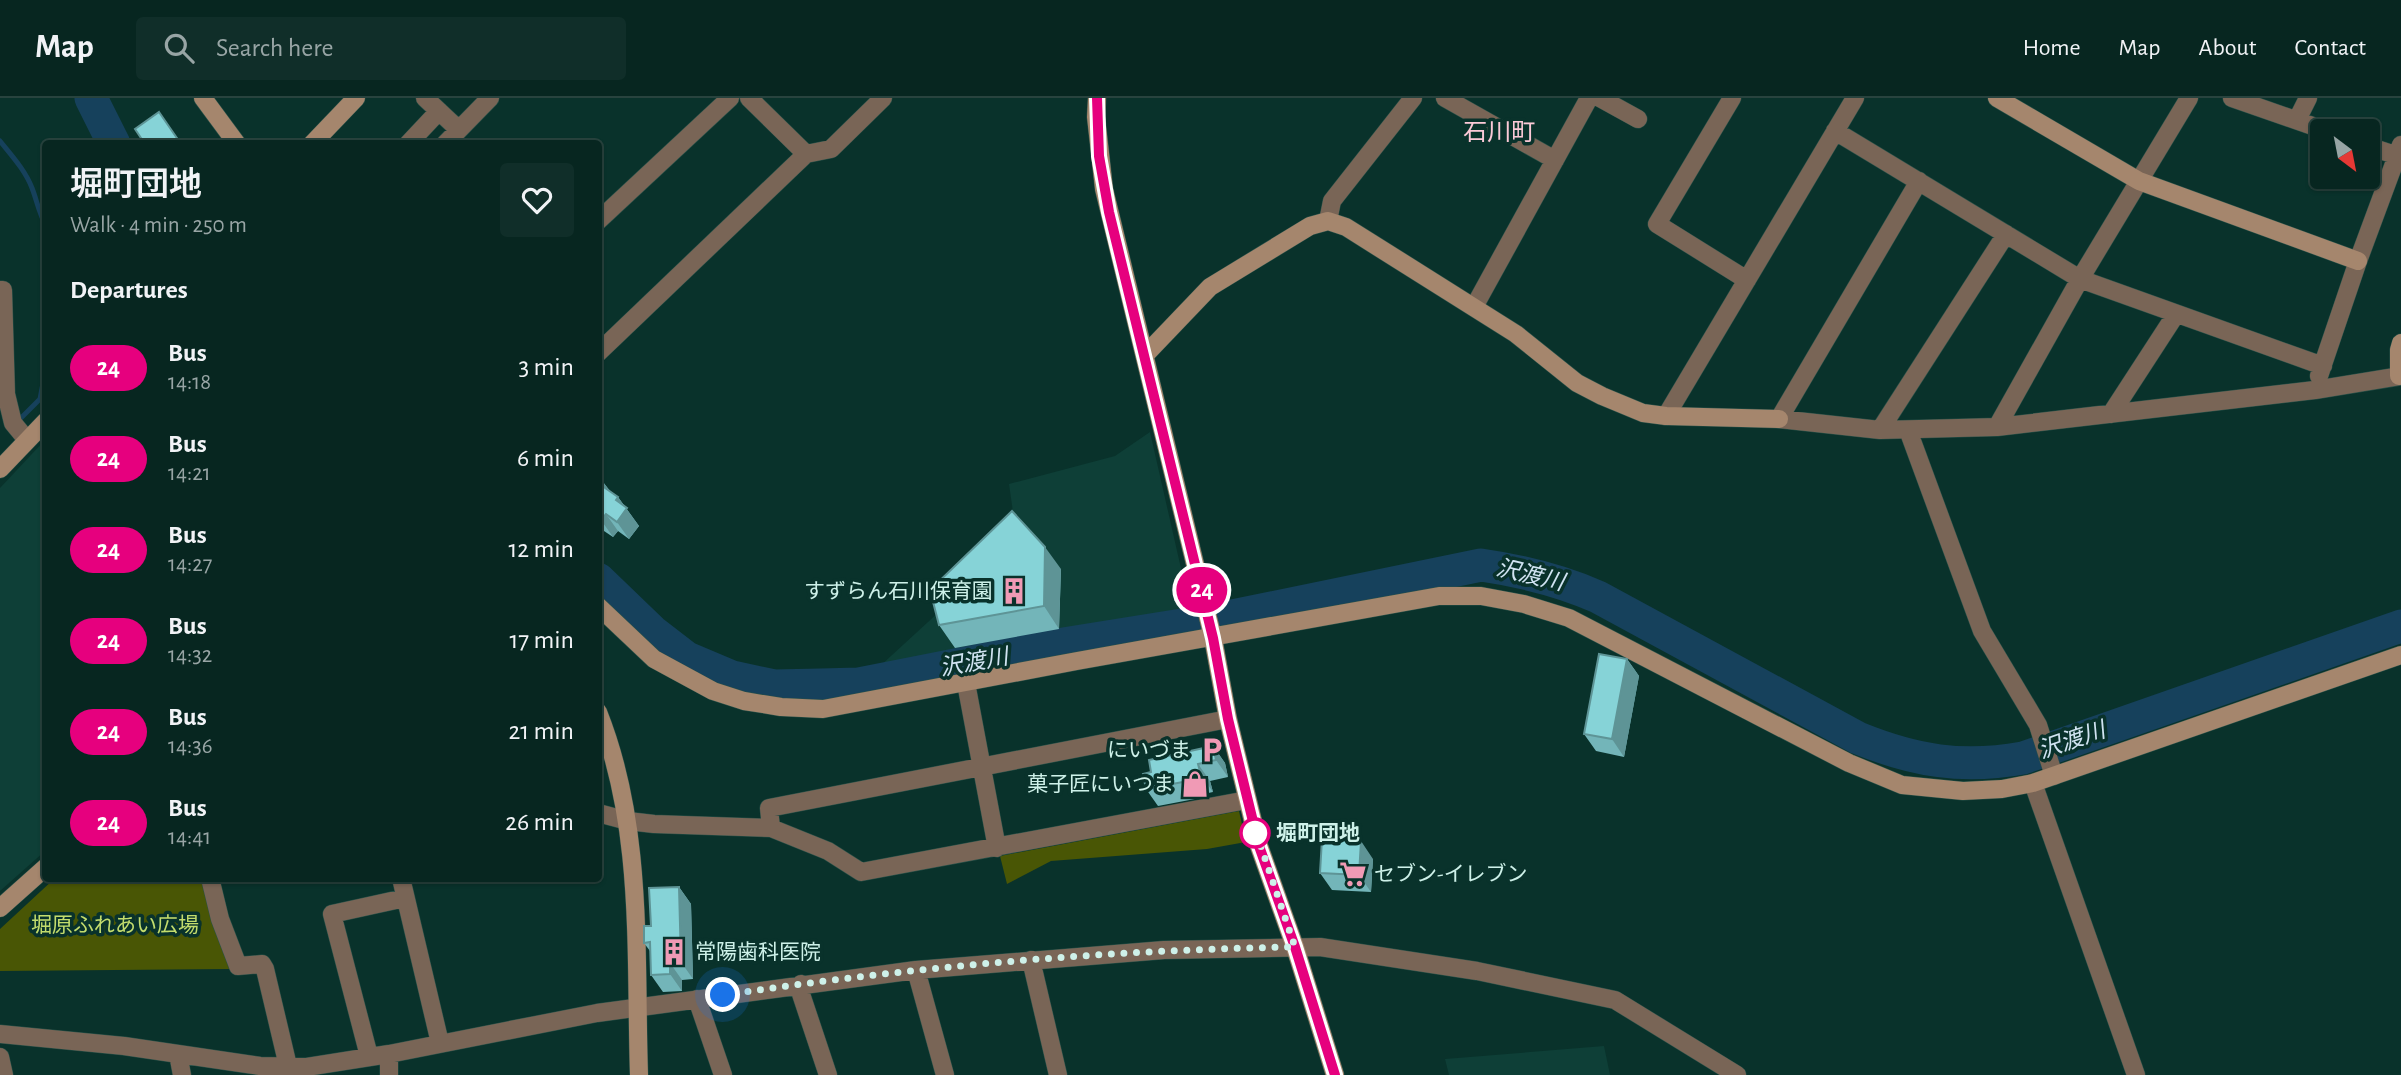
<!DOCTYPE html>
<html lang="en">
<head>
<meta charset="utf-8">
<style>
  body { margin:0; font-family:"Alegreya Sans","Noto Sans JP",sans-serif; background:#102e29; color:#f1f3f6; height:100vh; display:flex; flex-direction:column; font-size:26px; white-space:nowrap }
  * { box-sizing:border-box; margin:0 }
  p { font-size:23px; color:#98a5a5 }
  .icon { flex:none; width:38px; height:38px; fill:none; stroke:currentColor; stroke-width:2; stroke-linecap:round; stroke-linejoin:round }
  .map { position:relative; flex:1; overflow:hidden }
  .panel { position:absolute; left:42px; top:42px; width:560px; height:742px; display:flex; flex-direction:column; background:#072620; border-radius:7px; box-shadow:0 2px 5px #0004,0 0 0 2px #28433e }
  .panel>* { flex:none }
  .badge { padding:0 14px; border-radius:23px; font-size:24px; line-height:46px }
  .needle { width:46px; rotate:148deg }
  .tools { position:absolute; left:2310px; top:21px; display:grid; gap:14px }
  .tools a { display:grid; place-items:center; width:70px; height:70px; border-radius:7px; background:#072620; box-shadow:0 2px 5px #0004,0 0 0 2px #28433e; font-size:35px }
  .you { position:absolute; width:35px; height:35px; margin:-18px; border:5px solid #fff; border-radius:50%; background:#1a73e8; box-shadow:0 0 0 10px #1a73e833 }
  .map>.badge { position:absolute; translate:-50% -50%; box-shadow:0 0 0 4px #fff }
  h2 { padding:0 28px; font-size:26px; line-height:63px }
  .round { display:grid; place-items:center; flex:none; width:74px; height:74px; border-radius:7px; background:#102e29 }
  .head { display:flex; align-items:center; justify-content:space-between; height:119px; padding:0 28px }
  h1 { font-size:33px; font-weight:600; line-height:52px }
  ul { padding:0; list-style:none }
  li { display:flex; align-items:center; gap:21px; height:91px; padding:0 28px }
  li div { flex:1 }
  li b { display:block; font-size:26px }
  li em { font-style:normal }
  li .badge { min-width:77px; font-weight:700; text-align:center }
  header { display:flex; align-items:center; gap:42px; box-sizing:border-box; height:98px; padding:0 35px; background:#072620; border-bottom:2px solid #28433e }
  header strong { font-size:33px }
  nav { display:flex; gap:38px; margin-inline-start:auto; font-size:24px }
  .search { width:490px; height:63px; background:#102e29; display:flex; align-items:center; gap:18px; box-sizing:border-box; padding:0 24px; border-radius:7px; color:#98a5a5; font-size:26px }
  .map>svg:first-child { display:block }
  .built { fill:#0e3f37 }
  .green { fill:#495605 }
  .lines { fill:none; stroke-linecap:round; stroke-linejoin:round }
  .stream { stroke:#16415c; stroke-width:5 }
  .river { stroke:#16415c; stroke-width:33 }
  .street-casing { stroke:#295149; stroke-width:19 }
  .secondary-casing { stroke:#295149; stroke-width:19 }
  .street { stroke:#796556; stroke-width:18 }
  .secondary { stroke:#a5866d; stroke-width:18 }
  .wall { fill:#73b5b9 }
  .shaded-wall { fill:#5e9496 }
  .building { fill:#86d3d7; stroke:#5e9496; stroke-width:2 }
  .line-casing { stroke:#fff; stroke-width:16 }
  .line { stroke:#e6007e; stroke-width:10 }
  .walk { stroke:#cef1e9; stroke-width:7; stroke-dasharray:0 12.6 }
  .stop-dot { fill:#fff; stroke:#e6007e; stroke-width:3.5 }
  .labels { text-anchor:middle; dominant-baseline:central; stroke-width:7; stroke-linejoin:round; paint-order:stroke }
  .poi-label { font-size:21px; fill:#cef1e9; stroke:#09322b; text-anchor:end }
  .stop-label { font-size:21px; font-weight:bold; fill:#cef1e9; stroke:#09322b; text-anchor:start }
  .park-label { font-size:21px; fill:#c3dc6d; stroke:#09322b }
  .water-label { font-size:23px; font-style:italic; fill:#d1e4f2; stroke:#09322b }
  .quarter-label { font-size:24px; fill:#fbc9d7; stroke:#09322b }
</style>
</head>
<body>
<header>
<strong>Map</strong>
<div class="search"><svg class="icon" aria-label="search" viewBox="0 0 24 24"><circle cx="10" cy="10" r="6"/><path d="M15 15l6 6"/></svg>Search here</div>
<nav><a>Home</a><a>Map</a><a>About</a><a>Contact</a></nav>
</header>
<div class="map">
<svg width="2401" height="977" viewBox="0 0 2401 977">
  <rect width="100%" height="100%" fill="#09322b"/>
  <path class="built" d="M 1150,334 L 1190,510 L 879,569 L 1001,457 L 1015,428 L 1009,386 L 1115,358 Z
    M 45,342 L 45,753 L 0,793 L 0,390 Z
    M 1604,948 L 1610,977 L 1449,977 L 1445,961 Z"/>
  <path class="green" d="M 1239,713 L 1246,744 L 1207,751 L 1051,763 L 1007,786 L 1000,758 Z
    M 54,781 L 203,781 L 230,871 L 0,873 L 0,831 Z"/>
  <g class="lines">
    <path class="stream" d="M 0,43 C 12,58 25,72 32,90 C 37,103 39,115 46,128
      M 20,321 L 40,301 L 46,269"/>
    <path class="river" d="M 91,0 L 114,46
      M 598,481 L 652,533 L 687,560 L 732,579 L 774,588 L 821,587 L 859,586 L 1057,547 L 1213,522 L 1481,467 C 1522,473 1560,482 1598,499 L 1858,640 C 1915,663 1962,671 2023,660 L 2401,528"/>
    <defs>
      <path id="street" d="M 425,0 L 458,31
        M 749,0 L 806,56
        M 1445,0 L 1555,62
        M 1600,0 L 1638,21
        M 1732,0 L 1657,126 L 1747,182
        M 2232,0 L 2327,33
        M 2297,22 L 2308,0
        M 1835,33 L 2080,181 L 2323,268
        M 408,46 L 439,13
        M 445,46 L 490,0
        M 2368,48 L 2401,59
        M 1919,83 L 1779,321 L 1880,332 L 1997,329 L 2315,292 L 2401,278
        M 598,123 L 730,0
        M 1328,123 L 1332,103 L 1413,0
        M 0,192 L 3,192 L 6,296 L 13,325 L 27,342
        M 1474,209 L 1589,0
        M 598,255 L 806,56 L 831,51 L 883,0
        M 2319,278 L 2358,163 L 2401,47
        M 2111,316 L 2176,216
        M 1666,318 L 1855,0
        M 1997,329 L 2080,181 L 2189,0
        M 1880,332 L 2006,136
        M 1908,332 L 1982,533 L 2038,627 L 2054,678
        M 966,585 L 997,750
        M 2033,685 L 2136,977
        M 598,715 L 628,723 L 654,726 L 771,730 L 828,753 L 861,774 L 1247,702
        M 771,730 L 769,710 L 1228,621
        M 210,780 L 220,821 L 238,868 L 262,866 L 265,871 L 288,968
        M 401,780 L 440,945
        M 1031,862 L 1058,977
        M 916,872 L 945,977
        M 801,886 L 800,893 L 828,977
        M 697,901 L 723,977
        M 0,936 L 124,948 L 260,968 L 307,969 L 389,956 L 597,915 L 916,872 L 1164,852 L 1320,849 L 1477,873 L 1615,902 L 1737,977
        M 178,956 L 182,977
        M 369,958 L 332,816 L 405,800
        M 0,959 L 4,977
        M 389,977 L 389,956"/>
      <path id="secondary" d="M 203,0 L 237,46
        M 1097,0 L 1096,19 L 1104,91 L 1213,540 L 1228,621 L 1259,748 L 1295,849 L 1335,977
        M 1997,0 L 2139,83 L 2358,163
        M 312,46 L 356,0
        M 1145,257 L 1210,189 L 1310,128 L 1328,123 L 1346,129 L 1516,236 L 1577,285 L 1602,298 L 1643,315 L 1666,318 L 1779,321
        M 2399,278 L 2399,252 L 2401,245
        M 0,371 L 46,323
        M 598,508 L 654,561 L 713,593 L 744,603 L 781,609 L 823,611 L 1077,563 L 1439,498 L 1481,498 L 1524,506 L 1569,520 L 1849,665 L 1902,687 L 1963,693 L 2002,691 L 2033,685 L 2401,557
        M 598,614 C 644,729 635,856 639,977
        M 0,810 L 46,769"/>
    </defs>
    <use href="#street" class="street-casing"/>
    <use href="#secondary" class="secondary-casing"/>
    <use href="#street" class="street"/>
    <use href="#secondary" class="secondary"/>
  </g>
  <path class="wall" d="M 598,378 L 611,394 L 618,399 L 639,428 L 629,441 L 618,433 L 613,439 L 598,429 Z
    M 1061,471 L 1059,531 L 955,550 L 939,527 Z
    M 1627,561 L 1639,578 L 1624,659 L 1596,653 L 1584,636 Z
    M 1213,648 L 1225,665 L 1228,679 L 1210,683 L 1213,694 L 1199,697 L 1200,700 L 1158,708 L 1146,691 L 1151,674 Z
    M 1373,761 L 1371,794 L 1332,792 L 1320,775 Z
    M 679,789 L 691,806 L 693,881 L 682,882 L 682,893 L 663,894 L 651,877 L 650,853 L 644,845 L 651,828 Z"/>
  <path class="shaded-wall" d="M 601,381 L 613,398 L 598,385 Z
    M 618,399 L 639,428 L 629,441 L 617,424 L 616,402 Z
    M 606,416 L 618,433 L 613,439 L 601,422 Z
    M 1045,449 L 1061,471 L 1059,531 L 1044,508 Z
    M 1627,561 L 1639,578 L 1624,659 L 1612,641 Z
    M 1213,648 L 1225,665 L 1228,679 L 1216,662 Z
    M 1198,666 L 1210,683 L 1213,694 L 1201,677 Z
    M 1187,680 L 1199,697 L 1200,700 L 1188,683 Z
    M 1361,743 L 1373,761 L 1371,794 L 1359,777 Z
    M 679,789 L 691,806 L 693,881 L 681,864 Z
    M 670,865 L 682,882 L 682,893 L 670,876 Z"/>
  <path class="building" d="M 159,14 L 181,46 L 145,46 L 135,31 Z
    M 598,385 L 618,399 L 616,402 L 627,410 L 617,424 L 606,416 L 601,422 L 598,420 Z
    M 1012,413 L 1045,449 L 1044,508 L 939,527 L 930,492 Z
    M 1599,556 L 1627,561 L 1612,641 L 1584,636 Z
    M 1213,648 L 1216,662 L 1198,666 L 1201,677 L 1187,680 L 1188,683 L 1146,691 L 1143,676 L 1151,674 L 1149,662 Z
    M 1322,741 L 1361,743 L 1359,777 L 1320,775 Z
    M 679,789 L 681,864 L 670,865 L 670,876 L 651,877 L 650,844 L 644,845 L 644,828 L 651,828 L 649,790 Z"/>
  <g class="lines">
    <defs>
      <path id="line" d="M 1097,0 L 1099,58 L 1109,114 L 1213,540 L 1228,621 L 1259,748 L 1295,849 L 1335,977"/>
    </defs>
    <use href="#line" class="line-casing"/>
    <use href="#line" class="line"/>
    <path class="walk" d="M 723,897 C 913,869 1103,852 1295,849 L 1253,725 L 1255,735"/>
  </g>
  <defs>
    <symbol id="building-bare" viewBox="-9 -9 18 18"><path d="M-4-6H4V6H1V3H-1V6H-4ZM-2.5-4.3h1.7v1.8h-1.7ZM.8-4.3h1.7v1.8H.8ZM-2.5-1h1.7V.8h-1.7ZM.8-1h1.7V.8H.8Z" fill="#f09ab5" stroke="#09322b" stroke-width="2.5" paint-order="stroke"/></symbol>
    <symbol id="parking-bare" viewBox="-9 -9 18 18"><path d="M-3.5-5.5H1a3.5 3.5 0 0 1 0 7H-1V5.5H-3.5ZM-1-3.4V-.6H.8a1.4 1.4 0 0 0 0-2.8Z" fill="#f09ab5" stroke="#09322b" stroke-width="2.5" paint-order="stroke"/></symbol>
    <symbol id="shop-bare" viewBox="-9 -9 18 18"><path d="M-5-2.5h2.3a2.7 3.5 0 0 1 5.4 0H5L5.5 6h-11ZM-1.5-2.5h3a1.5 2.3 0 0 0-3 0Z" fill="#f09ab5" stroke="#09322b" stroke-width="2.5" paint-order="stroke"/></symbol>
    <symbol id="supermarket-bare" viewBox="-9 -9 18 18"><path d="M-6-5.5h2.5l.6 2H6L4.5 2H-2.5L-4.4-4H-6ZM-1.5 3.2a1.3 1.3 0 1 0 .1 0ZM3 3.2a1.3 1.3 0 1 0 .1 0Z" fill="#f09ab5" stroke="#09322b" stroke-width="2.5" paint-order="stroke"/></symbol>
  </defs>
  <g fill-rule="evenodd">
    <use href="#building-bare" x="995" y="474" width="38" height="38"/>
    <use href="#parking-bare" x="1193" y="633" width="38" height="38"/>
    <use href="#shop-bare" x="1176" y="667" width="38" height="38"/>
    <use href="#supermarket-bare" x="1334" y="757" width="38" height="38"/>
    <use href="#building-bare" x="655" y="835" width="38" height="38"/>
  </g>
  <circle class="stop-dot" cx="1255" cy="735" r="14"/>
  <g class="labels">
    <g class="poi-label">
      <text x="993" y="493">すずらん石川保育園</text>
      <text x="1191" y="652">にいづま</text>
      <text x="1174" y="686">菓子匠にいつま</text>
      <text x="1374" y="776" text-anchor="start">セブン-イレブン</text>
      <text x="695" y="854" text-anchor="start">常陽歯科医院</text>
    </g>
    <g class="stop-label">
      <text x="1276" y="735">堀町団地</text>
    </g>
    <g class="park-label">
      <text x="115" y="827">堀原ふれあい広場</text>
    </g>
    <g class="water-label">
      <text transform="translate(1530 478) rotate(13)">沢渡川</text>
      <text transform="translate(974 565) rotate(-10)">沢渡川</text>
      <text transform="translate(2072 643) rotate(-19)">沢渡川</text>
    </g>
    <g class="quarter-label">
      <text x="1499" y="35">石川町</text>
    </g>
  </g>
</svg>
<div class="tools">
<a><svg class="needle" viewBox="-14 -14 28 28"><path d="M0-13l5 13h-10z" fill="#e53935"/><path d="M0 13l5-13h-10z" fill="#98a5a5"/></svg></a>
</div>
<div class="you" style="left:723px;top:897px"></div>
<b class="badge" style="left:1202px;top:492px;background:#e6007e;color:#fff">24</b>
<section class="panel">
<div class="head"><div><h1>堀町団地</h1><p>Walk · 4 min · 250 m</p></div><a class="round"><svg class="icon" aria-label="heart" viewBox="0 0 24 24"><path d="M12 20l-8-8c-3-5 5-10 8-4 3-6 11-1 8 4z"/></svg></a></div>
<h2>Departures</h2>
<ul>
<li><span class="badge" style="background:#e6007e;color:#fff">24</span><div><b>Bus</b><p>14:18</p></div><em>3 min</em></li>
<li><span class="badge" style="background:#e6007e;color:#fff">24</span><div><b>Bus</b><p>14:21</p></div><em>6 min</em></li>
<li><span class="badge" style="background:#e6007e;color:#fff">24</span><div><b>Bus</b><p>14:27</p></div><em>12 min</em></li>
<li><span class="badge" style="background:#e6007e;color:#fff">24</span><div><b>Bus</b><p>14:32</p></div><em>17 min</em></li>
<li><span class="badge" style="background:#e6007e;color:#fff">24</span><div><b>Bus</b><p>14:36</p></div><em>21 min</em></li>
<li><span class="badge" style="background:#e6007e;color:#fff">24</span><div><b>Bus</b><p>14:41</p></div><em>26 min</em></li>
</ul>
</section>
</div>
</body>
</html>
